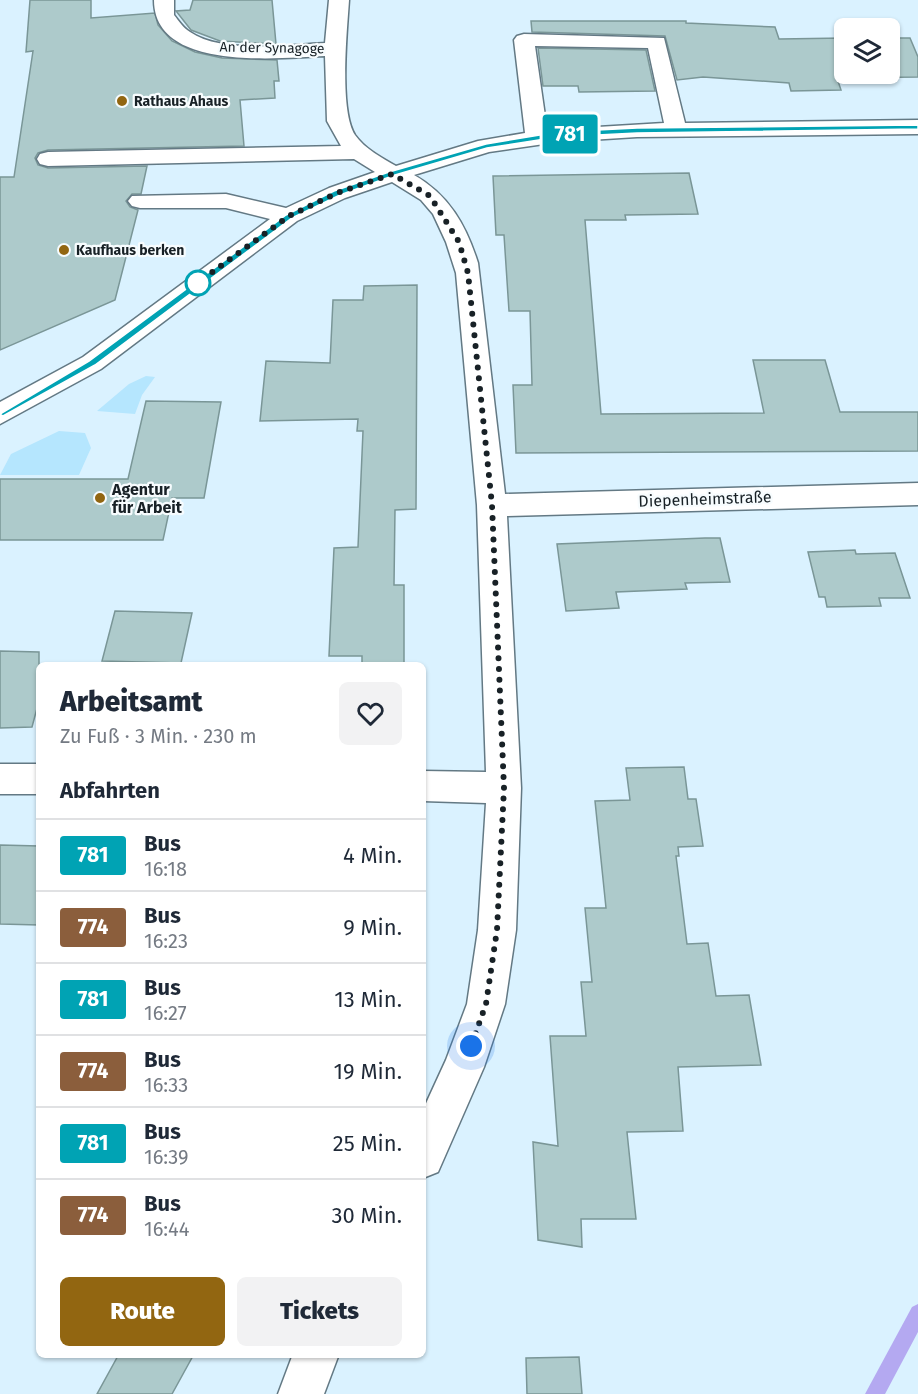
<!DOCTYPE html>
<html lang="de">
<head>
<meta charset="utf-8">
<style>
  body { margin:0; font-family:"Fira Sans",sans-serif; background:#f2f2f3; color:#1f2937; height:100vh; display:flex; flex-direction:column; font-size:22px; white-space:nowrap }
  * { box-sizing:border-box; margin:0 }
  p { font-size:20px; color:#747a83 }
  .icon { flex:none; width:33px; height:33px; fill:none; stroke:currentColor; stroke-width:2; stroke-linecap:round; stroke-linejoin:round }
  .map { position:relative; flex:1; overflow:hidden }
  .details { position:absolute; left:36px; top:662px; width:390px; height:696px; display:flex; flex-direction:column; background:#fff; border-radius:9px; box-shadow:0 2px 4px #0004 }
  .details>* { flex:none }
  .badge { padding:0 12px; border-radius:4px; font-size:21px; line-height:39px }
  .fabs { position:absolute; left:834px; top:18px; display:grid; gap:12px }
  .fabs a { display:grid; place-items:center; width:66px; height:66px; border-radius:9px; background:#fff; box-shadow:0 2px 4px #0004; font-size:30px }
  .you { position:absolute; width:30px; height:30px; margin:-15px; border:4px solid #fff; border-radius:50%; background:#1a73e8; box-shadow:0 0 0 9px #1a73e833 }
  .map>.badge { position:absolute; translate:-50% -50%; box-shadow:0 0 0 3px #fff }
  h2 { padding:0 24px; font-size:22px; line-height:54px }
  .round { display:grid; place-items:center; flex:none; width:63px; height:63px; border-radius:9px; background:#f2f2f3 }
  .overview { display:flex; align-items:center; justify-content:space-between; height:102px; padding:0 24px }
  h1 { font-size:28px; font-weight:800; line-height:45px }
  .action { display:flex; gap:12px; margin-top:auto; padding:12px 24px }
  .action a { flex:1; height:69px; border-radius:9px; background:#926611; color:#fff; font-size:24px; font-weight:800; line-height:69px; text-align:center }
  .action a+a { background:#f2f2f3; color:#1f2937 }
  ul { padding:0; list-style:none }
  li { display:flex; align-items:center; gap:18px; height:72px; padding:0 24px; border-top:2px solid #e0e1e3 }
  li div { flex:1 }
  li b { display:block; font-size:22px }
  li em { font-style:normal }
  li .badge { min-width:66px; font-weight:700; text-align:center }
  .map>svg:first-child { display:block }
  .green { fill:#b5e6fe }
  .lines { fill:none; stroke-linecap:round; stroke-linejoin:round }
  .stream { fill:#b4a9f1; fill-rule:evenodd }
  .building { fill:#adcacb; stroke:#7a9697; stroke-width:1.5 }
  .minor-casing { stroke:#637984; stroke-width:3 }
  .minor { fill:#fff; fill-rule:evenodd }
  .line { fill:#00a3b4; stroke:#fff; stroke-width:1.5 }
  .walk { stroke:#182126; stroke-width:6; stroke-dasharray:0 10.8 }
  .poi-dot { fill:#926611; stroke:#f7fcfe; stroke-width:2 }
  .stop-dot { fill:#fff; stroke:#00a3b4; stroke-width:3 }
  .labels { text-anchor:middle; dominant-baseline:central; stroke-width:4.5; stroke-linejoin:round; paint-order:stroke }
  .far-street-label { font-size:14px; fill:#182126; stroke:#f7fcfe }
  .far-poi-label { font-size:14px; font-weight:bold; fill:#182126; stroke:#f7fcfe; text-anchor:start }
  .poi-label { font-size:16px; font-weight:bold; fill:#182126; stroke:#f7fcfe; text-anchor:start }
  .street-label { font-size:16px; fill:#182126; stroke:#f7fcfe }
</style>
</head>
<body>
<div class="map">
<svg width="918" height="1394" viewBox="0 0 918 1394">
  <rect width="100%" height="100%" fill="#daf2ff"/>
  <path class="green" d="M 146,376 L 155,377 L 142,395 L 135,414 L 97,411 L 129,384 Z
    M 59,431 L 85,433 L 91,448 L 79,475 L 0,475 L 11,454 Z"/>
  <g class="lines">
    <path class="stream" d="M 918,1304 L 918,1332 L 885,1394 L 865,1394 L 912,1307 Z"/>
  </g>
  <path class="building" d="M 30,0 L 91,0 L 91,18 L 155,13 L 158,25 L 172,41 L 195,52 L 222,58 L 277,60 L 279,81 L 274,81 L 275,98 L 240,100 L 244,146 L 48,150 L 38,153 L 35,158 L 38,165 L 48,168 L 147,166 L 141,194 L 132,194 L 126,201 L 130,207 L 138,210 L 115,300 L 0,350 L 0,177 L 14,177 L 33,51 L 26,52 Z
    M 193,0 L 272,0 L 276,44 L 220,41 L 191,30 L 176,11 L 190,10 Z
    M 531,21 L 686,21 L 686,23 L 775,27 L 779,39 L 844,38 L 844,74 L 890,74 L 890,38 L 910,38 L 918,57 L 918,77 L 837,78 L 841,90 L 791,91 L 789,83 L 703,77 L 677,80 L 665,36 L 532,32 Z
    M 538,48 L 646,50 L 655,91 L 579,92 L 578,86 L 543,86 Z
    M 689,173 L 698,214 L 625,215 L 626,220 L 585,220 L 601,414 L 764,413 L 753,360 L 825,360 L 840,412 L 918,412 L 918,451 L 516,453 L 513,385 L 532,385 L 530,311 L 509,311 L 504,235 L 496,235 L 493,176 Z
    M 417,285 L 416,509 L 395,510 L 394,585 L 404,585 L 404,664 L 362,664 L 362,656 L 329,656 L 334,548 L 358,547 L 363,431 L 357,431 L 358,419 L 260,421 L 266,361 L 330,363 L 333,300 L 363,300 L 364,286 Z
    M 146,401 L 221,402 L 204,498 L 172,498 L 163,540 L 0,540 L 0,479 L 128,479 Z
    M 705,538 L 720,538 L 730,582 L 685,583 L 687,589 L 616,592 L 619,608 L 566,611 L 557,544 Z
    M 855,550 L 856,554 L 895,553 L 910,598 L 879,598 L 881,606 L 827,607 L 825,597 L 819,597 L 808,552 Z
    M 115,611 L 192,613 L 181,663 L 102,661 Z
    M 0,651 L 39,652 L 39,701 L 32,727 L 0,728 Z
    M 684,767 L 688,799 L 696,799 L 703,846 L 678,847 L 679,856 L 676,856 L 687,944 L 708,943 L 716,996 L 749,995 L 761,1065 L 678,1067 L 683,1131 L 627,1132 L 636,1219 L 581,1219 L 582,1247 L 538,1240 L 533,1142 L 558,1146 L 550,1036 L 586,1036 L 581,982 L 592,982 L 585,908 L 606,908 L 595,801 L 630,800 L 626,768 Z
    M 0,845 L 39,846 L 39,925 L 0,924 Z
    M 119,1354 L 194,1354 L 172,1394 L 97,1394 Z
    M 579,1357 L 582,1394 L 527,1394 L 526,1358 Z"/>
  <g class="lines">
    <defs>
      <path id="minor" d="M 154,0 L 174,0 L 174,15 C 179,21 183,28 190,32 C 222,54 288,45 325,43 L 329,0 L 349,0 C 347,31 339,110 355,135 C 365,149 382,158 396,166 L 478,141 L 525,133 L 514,40 L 517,36 L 524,34 L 664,38 L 685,123 L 918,120 L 918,134 L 637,137 L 558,142 L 489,152 L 414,175 C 449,195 466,225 478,263 L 505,494 L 918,483 L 918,505 L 507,516 L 521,788 L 516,930 L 505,1004 L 484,1067 L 438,1172 L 423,1178 L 423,1110 L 446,1060 L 467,1004 L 478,930 L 486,803 L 423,801 L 423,771 L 486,772 L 477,505 L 456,273 L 446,242 L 433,214 L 421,200 L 392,182 L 345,198 L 297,221 L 101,369 L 0,424 L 0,402 L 83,357 L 270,219 L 226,208 L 140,208 L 132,206 L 128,201 L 132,196 L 226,194 L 286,208 L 329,188 L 375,172 L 354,159 L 48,166 L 40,164 L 37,159 L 40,154 L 48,152 L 341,146 L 327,121 L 325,56 C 278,58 154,72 154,0 ZM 535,46 L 648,48 L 664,123 L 547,130 Z
        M 0,764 L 39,764 L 39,794 L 0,794 Z
        M 293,1354 L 339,1354 L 324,1394 L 278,1394 Z"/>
    </defs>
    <use href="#minor" class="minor-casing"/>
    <use href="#minor" class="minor"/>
  </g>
  <path class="line" d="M 918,125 L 918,129 L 637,133 L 558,137 L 487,148 L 395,175 L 340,195 L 292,218 L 95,365 L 3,416 L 0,414 L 89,361 L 286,215 L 334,191 L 389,172 L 486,144 L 558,132 L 637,128 Z"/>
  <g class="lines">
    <path class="walk" d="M 198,283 L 192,287 L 289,216 L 337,193 L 392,174 L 430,196 L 459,242 L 468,273 L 492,505 L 504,788 L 497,930 L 486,1004 L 471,1046"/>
  </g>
  <g class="poi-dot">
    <circle cx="122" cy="101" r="6"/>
    <circle cx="64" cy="250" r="6"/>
    <circle cx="100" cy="498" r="6"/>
  </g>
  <circle class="stop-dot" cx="198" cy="283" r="12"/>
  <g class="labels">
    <g class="far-street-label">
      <text transform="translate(272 48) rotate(1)">An der Synagoge</text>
    </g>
    <g class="far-poi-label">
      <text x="134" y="101">Rathaus Ahaus</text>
      <text x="76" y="250">Kaufhaus berken</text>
    </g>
    <g class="poi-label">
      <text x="112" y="489">Agentur<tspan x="112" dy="18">für Arbeit</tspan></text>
    </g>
    <g class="street-label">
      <text transform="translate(705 499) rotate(-2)">Diepenheimstraße</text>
    </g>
  </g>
</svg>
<div class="fabs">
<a><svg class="icon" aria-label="layers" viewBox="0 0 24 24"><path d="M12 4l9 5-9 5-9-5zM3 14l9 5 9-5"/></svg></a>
</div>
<div class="you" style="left:471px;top:1046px"></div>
<b class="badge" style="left:570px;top:134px;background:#00a3b4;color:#fff">781</b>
<section class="details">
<div class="overview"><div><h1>Arbeitsamt</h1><p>Zu Fuß · 3 Min. · 230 m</p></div><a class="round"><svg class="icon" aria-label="heart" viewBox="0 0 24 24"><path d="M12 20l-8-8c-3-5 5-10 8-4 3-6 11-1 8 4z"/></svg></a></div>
<h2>Abfahrten</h2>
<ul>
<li><span class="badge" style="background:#00a3b4;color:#fff">781</span><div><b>Bus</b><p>16:18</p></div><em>4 Min.</em></li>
<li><span class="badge" style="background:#8b5e3c;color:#fff">774</span><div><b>Bus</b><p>16:23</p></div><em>9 Min.</em></li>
<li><span class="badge" style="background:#00a3b4;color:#fff">781</span><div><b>Bus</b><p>16:27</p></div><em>13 Min.</em></li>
<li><span class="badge" style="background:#8b5e3c;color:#fff">774</span><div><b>Bus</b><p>16:33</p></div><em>19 Min.</em></li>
<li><span class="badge" style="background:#00a3b4;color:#fff">781</span><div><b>Bus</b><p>16:39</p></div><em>25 Min.</em></li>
<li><span class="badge" style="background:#8b5e3c;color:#fff">774</span><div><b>Bus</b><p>16:44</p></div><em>30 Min.</em></li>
</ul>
<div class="action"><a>Route</a><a>Tickets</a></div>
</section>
</div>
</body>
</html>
